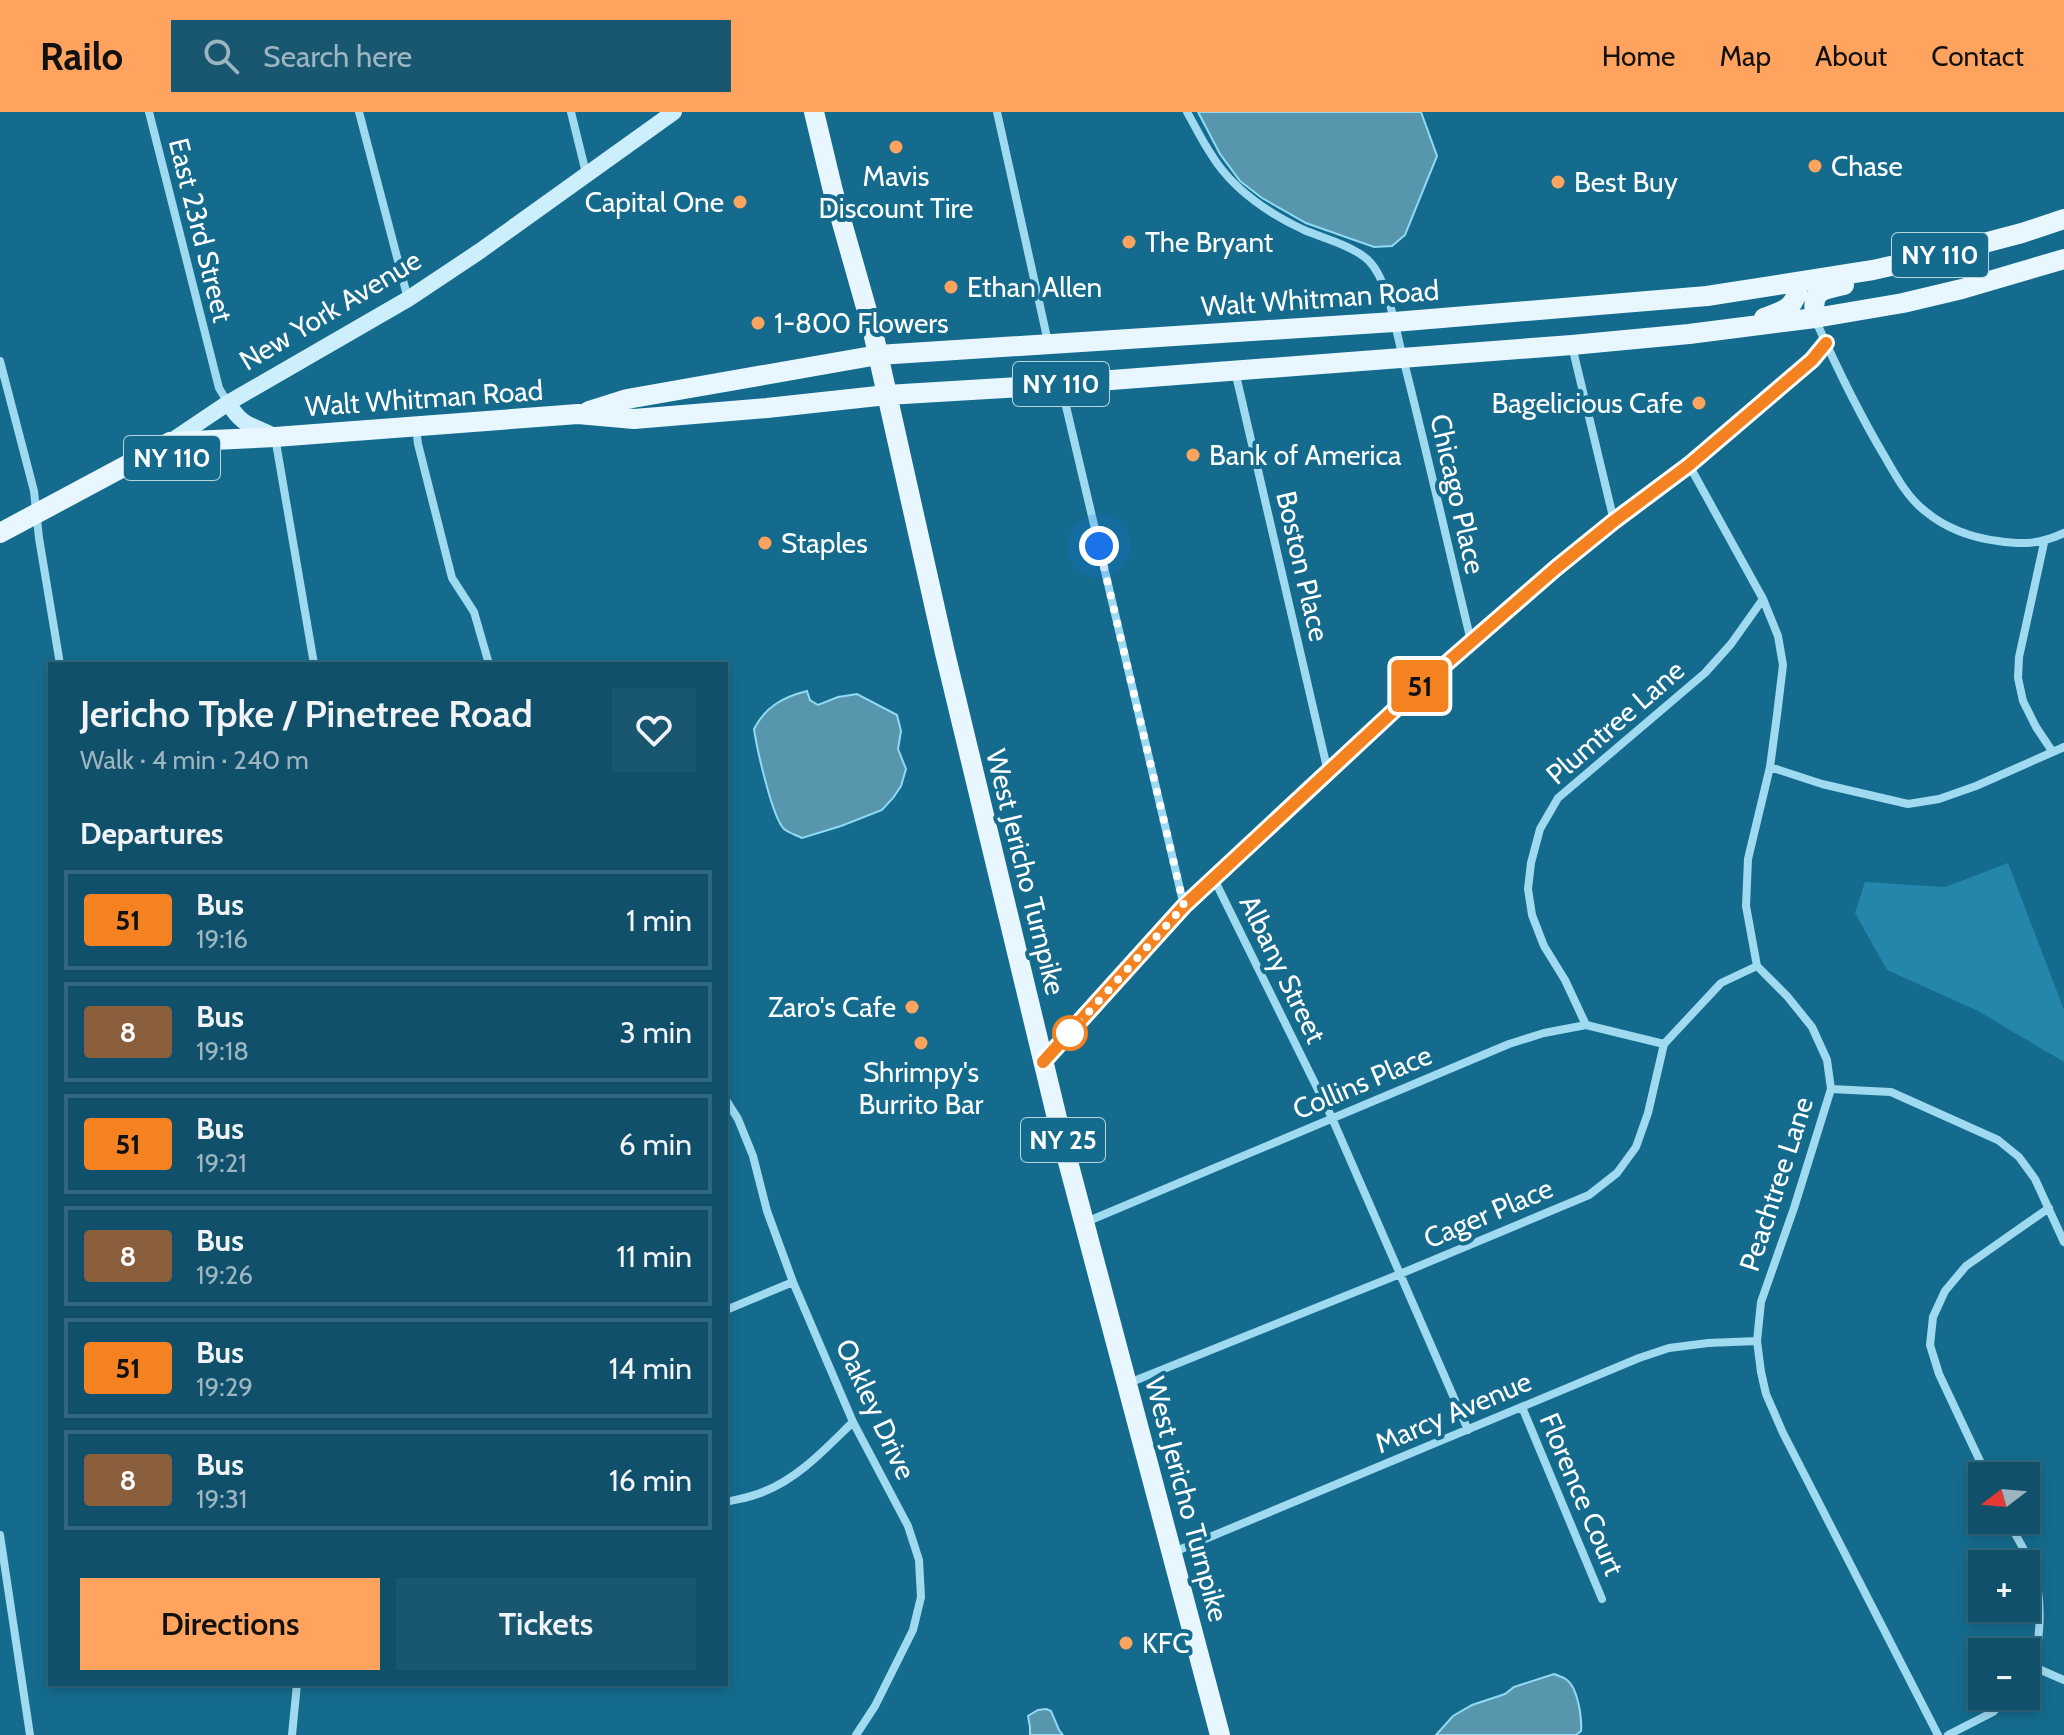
<!DOCTYPE html>
<html lang="en">
<head>
<meta charset="utf-8">
<style>
  body { margin:0; font-family:Cabin,sans-serif; background:#195770; color:#f1f3f6; height:100vh; display:flex; flex-direction:column; font-size:30px; white-space:nowrap }
  * { box-sizing:border-box; margin:0 }
  p { font-size:26px; color:#9cb5c1 }
  .icon { flex:none; width:44px; height:44px; fill:none; stroke:currentColor; stroke-width:2; stroke-linecap:round; stroke-linejoin:round }
  .map { position:relative; flex:1; overflow:hidden }
  .side { position:absolute; left:48px; top:550px; width:680px; height:1024px; display:flex; flex-direction:column; background:#10506a; border-radius:0px; box-shadow:0 4px 12px #0003,0 0 0 2px #30677e }
  .side>* { flex:none }
  .badge { padding:0 16px; border-radius:6px; font-size:28px; line-height:52px }
  .needle { width:52px; rotate:254deg }
  .buttons { position:absolute; left:1968px; top:1350px; display:grid; gap:16px }
  .buttons a { display:grid; place-items:center; width:72px; height:72px; border-radius:0px; background:#10506a; box-shadow:0 4px 12px #0003,0 0 0 2px #30677e; font-size:40px }
  .you { position:absolute; width:40px; height:40px; margin:-20px; border:6px solid #fff; border-radius:50%; background:#1a73e8; box-shadow:0 0 0 12px #1a73e833 }
  .map>.badge { position:absolute; translate:-50% -50%; box-shadow:0 0 0 4px #fff }
  h2 { padding:0 32px; font-size:30px; line-height:72px }
  .round { display:grid; place-items:center; flex:none; width:84px; height:84px; border-radius:0px; background:#195770 }
  .summary { display:flex; align-items:center; justify-content:space-between; height:136px; padding:0 32px }
  h1 { font-size:38px; font-weight:600; line-height:60px }
  .primary-button { display:flex; gap:16px; margin-top:auto; padding:16px 32px }
  .primary-button a { flex:1; height:92px; border-radius:0px; background:#ffa35e; color:#111; font-size:32px; font-weight:600; line-height:92px; text-align:center }
  .primary-button a+a { background:#195770; color:#f1f3f6 }
  ul { padding:0; list-style:none }
  li { display:flex; align-items:center; gap:24px; height:100px; margin:0 16px 12px; padding:0 16px; border:4px solid #30677e; border-radius:0px }
  li div { flex:1 }
  li b { display:block; font-size:30px }
  li em { font-style:normal }
  li .badge { min-width:88px; font-weight:700; text-align:center }
  header { display:flex; align-items:center; gap:48px; box-sizing:border-box; height:112px; padding:0 40px; background:#ffa35e; color:#111 }
  header strong { font-size:38px }
  nav { display:flex; gap:44px; margin-inline-start:auto; font-size:28px }
  .search { width:560px; height:72px; background:#195770; display:flex; align-items:center; gap:20px; box-sizing:border-box; padding:0 28px; border-radius:0px; color:#9cb5c1; font-size:30px }
  .map>svg:first-child { display:block }
  .green { fill:#2486aa }
  .water { fill:#5896ad; stroke:#91daf3; stroke-width:2 }
  .lines { fill:none; stroke-linecap:round; stroke-linejoin:round }
  .street { stroke:#9fdaf0; stroke-width:8 }
  .secondary { stroke:#cdeefb; stroke-width:16 }
  .primary { stroke:#e8f7ff; stroke-width:20 }
  .line-casing { stroke:#fff; stroke-width:18 }
  .line { stroke:#f58220; stroke-width:12 }
  .walk { stroke:#fff; stroke-width:8; stroke-dasharray:0 14.4 }
  .poi-dot { fill:#ffa35e; stroke:#156b8d; stroke-width:3 }
  .stop-dot { fill:#fff; stroke:#f58220; stroke-width:4 }
  .labels { text-anchor:middle; dominant-baseline:central; stroke-width:8; stroke-linejoin:round; paint-order:stroke }
  .shield { fill:#156b8d; stroke:#b9d3dd; stroke-width:2 }
  .shield-label { font-size:26px; font-weight:bold; fill:#fff }
  .poi-label { font-size:28px; fill:#fff; stroke:#156b8d; text-anchor:start }
  .street-label { font-size:28px; fill:#fff; stroke:#156b8d }
</style>
</head>
<body>
<header>
<strong>Railo</strong>
<div class="search"><svg class="icon" aria-label="search" viewBox="0 0 24 24"><circle cx="10" cy="10" r="6"/><path d="M15 15l6 6"/></svg>Search here</div>
<nav><a>Home</a><a>Map</a><a>About</a><a>Contact</a></nav>
</header>
<div class="map">
<svg width="2064" height="1623" viewBox="0 0 2064 1623">
  <rect width="100%" height="100%" fill="#156b8d"/>
  <path class="green" d="M 2008,751 L 2064,898 L 2064,950 L 1978,899 L 1887,858 L 1855,801 L 1865,770 L 1945,775 Z"/>
  <path class="water" d="M 1198,0 L 1421,0 L 1437,44 L 1405,123 L 1392,134 L 1374,135 L 1306,111 L 1262,86 L 1240,69 L 1220,42 Z
    M 807,579 L 810,588 L 818,593 L 838,585 L 857,582 L 897,603 L 901,619 L 898,637 L 906,657 L 901,674 L 893,686 L 882,698 L 841,714 L 802,726 C 796,723 789,721 784,717 C 772,705 757,637 754,617 C 765,595 783,585 807,579 Z
    M 1554,1562 C 1559,1564 1563,1565 1567,1568 C 1578,1576 1582,1606 1581,1619 L 1576,1623 L 1436,1623 L 1453,1604 L 1472,1593 L 1505,1582 L 1514,1575 Z
    M 1046,1597 L 1051,1599 L 1059,1618 L 1063,1623 L 1030,1623 L 1030,1615 L 1028,1604 L 1038,1598 Z"/>
  <g class="lines">
    <path class="street" d="M 149,0 L 219,276 L 228,291
      M 359,0 L 408,187
      M 571,0 L 586,61
      M 997,0 L 1048,230
      M 1187,0 C 1195,14 1202,29 1211,42 C 1232,77 1268,101 1304,118 C 1323,126 1354,134 1369,149 C 1388,168 1396,219 1403,246 C 1427,340 1448,434 1471,529
      M 1815,207 C 1836,254 1858,300 1885,345 C 1896,364 1907,385 1925,399 C 1945,416 1972,426 1998,429 C 2024,433 2040,432 2064,421
      M 1572,234 L 1614,409
      M 0,249 L 34,379 L 39,426 L 60,552
      M 1235,259 L 1328,660
      M 1061,273 L 1184,794
      M 416,315 L 418,332 L 452,466 L 474,500 L 489,552
      M 275,325 L 314,552
      M 1689,353 L 1763,487 L 1778,524 L 1783,553 L 1777,603 L 1770,655 L 1748,747 L 1746,794 L 1757,854 L 1787,884 L 1812,915 L 1827,948 L 1831,977 L 1794,1096 L 1761,1190 L 1757,1229 L 1761,1260 L 1766,1282 L 1783,1321 L 1938,1623
      M 2044,431 L 2019,545 L 2018,566 L 2023,589 L 2036,615 L 2052,639
      M 1770,655 L 1822,672 L 1908,692 L 1939,687 L 1976,674 L 2064,635
      M 1214,767 L 1332,1006 L 1468,1318
      M 1586,913 L 1565,868 L 1544,834 L 1532,803 L 1528,777 L 1531,751 L 1540,717 L 1558,686 L 1705,561 L 1731,532 L 1763,487
      M 1047,947 L 1184,794 L 1417,577 L 1556,456 L 1614,409 L 1689,353 L 1785,271 L 1812,248 L 1826,231
      M 1831,977 L 1891,980 L 1998,1028 L 2019,1045 L 2035,1067 L 2064,1130
      M 726,988 L 738,1007 L 753,1044 L 767,1099 L 793,1170 L 853,1310 L 908,1414 L 919,1448 L 921,1485 L 913,1518 L 875,1594 L 856,1623
      M 1086,1110 L 1509,932 L 1544,921 L 1586,913 L 1664,932
      M 726,1198 L 793,1170
      M 1129,1271 L 1400,1162 L 1589,1083 L 1617,1061 L 1636,1035 L 1648,1001 L 1664,932 L 1721,871 L 1757,854
      M 1522,1295 L 1602,1487
      M 1987,1364 L 1939,1262 L 1930,1233 L 1933,1205 L 1945,1179 L 1966,1154 L 2049,1096
      M 726,1390 C 738,1387 752,1385 763,1380 C 799,1366 826,1336 853,1310
      M 2008,1408 C 2016,1425 2028,1442 2034,1460 C 2043,1492 2040,1522 2034,1555
      M 0,1423 L 30,1623
      M 1174,1440 L 1639,1246 L 1669,1236 L 1708,1231 L 1757,1229
      M 2034,1555 L 2064,1568
      M 292,1623 L 297,1572
      M 1948,1623 L 1993,1600 L 2008,1584"/>
    <path class="secondary" d="M 228,291 C 244,316 250,311 274,324
      M 170,330 L 228,291 L 408,187 L 480,139 L 674,0"/>
    <path class="primary" d="M 814,0 L 833,79 L 873,220 L 945,541 L 1062,1027 L 1220,1623
      M 1764,206 C 1786,198 1796,196 1799,170
      M 1815,206 C 1812,178 1819,179 1844,173
      M 589,299 L 627,287 L 878,243 L 1394,210 L 1707,184 L 1873,158 L 1935,144 L 2022,121 L 2064,107
      M 139,355 L 209,338
      M 0,421 L 170,330 L 275,325 L 578,302 L 634,307 L 767,296 L 887,283 L 1020,275 L 1572,233 L 1689,222 L 1815,206 L 1903,191 L 1962,177 L 2064,147"/>
  </g>
  <g class="lines">
    <defs>
      <path id="line" d="M 1043,950 L 1184,794 L 1417,577 L 1556,456 L 1614,409 L 1689,353 L 1785,271 L 1812,248 L 1826,231"/>
    </defs>
    <use href="#line" class="line-casing"/>
    <use href="#line" class="line"/>
    <path class="walk" d="M 1070,921 L 1184,794 L 1099,434"/>
  </g>
  <g class="poi-dot">
    <circle cx="896" cy="35" r="8"/>
    <circle cx="1815" cy="54" r="8"/>
    <circle cx="1558" cy="70" r="8"/>
    <circle cx="740" cy="90" r="8"/>
    <circle cx="1129" cy="130" r="8"/>
    <circle cx="951" cy="175" r="8"/>
    <circle cx="758" cy="211" r="8"/>
    <circle cx="1699" cy="291" r="8"/>
    <circle cx="1193" cy="343" r="8"/>
    <circle cx="765" cy="431" r="8"/>
    <circle cx="912" cy="895" r="8"/>
    <circle cx="921" cy="931" r="8"/>
    <circle cx="1126" cy="1531" r="8"/>
  </g>
  <circle class="stop-dot" cx="1070" cy="921" r="16"/>
  <g class="labels">
    <g class="shield">
      <rect x="1892" y="121" width="96" height="44" rx="6"/>
      <rect x="1013" y="250" width="96" height="44" rx="6"/>
      <rect x="124" y="324" width="96" height="44" rx="6"/>
      <rect x="1021" y="1006" width="84" height="44" rx="6"/>
    </g>
    <g class="shield-label">
      <text x="1940" y="143">NY 110</text>
      <text x="1061" y="272">NY 110</text>
      <text x="172" y="346">NY 110</text>
      <text x="1063" y="1028">NY 25</text>
    </g>
    <g class="poi-label">
      <text x="1831" y="54">Chase</text>
      <text x="896" y="64" text-anchor="middle">Mavis<tspan x="896" dy="32">Discount Tire</tspan></text>
      <text x="1574" y="70">Best Buy</text>
      <text x="724" y="90" text-anchor="end">Capital One</text>
      <text x="1145" y="130">The Bryant</text>
      <text x="967" y="175">Ethan Allen</text>
      <text x="774" y="211">1-800 Flowers</text>
      <text x="1683" y="291" text-anchor="end">Bagelicious Cafe</text>
      <text x="1209" y="343">Bank of America</text>
      <text x="781" y="431">Staples</text>
      <text x="896" y="895" text-anchor="end">Zaro's Cafe</text>
      <text x="921" y="960" text-anchor="middle">Shrimpy's<tspan x="921" dy="32">Burrito Bar</tspan></text>
      <text x="1142" y="1531">KFC</text>
    </g>
    <g class="street-label">
      <text transform="translate(201 118) rotate(76)">East 23rd Street</text>
      <text transform="translate(1320 186) rotate(-4)">Walt Whitman Road</text>
      <text transform="translate(330 198) rotate(-31)">New York Avenue</text>
      <text transform="translate(424 286) rotate(-4)">Walt Whitman Road</text>
      <text transform="translate(1458 382) rotate(77)">Chicago Place</text>
      <text transform="translate(1303 454) rotate(77)">Boston Place</text>
      <text transform="translate(1615 610) rotate(-41)">Plumtree Lane</text>
      <text transform="translate(1026 760) rotate(76)">West Jericho Turnpike</text>
      <text transform="translate(1283 857) rotate(64)">Albany Street</text>
      <text transform="translate(1362 970) rotate(-23)">Collins Place</text>
      <text transform="translate(1776 1072) rotate(-72)">Peachtree Lane</text>
      <text transform="translate(1488 1101) rotate(-23)">Cager Place</text>
      <text transform="translate(876 1297) rotate(65)">Oakley Drive</text>
      <text transform="translate(1453 1300) rotate(-23)">Marcy Avenue</text>
      <text transform="translate(1582 1382) rotate(67)">Florence Court</text>
      <text transform="translate(1187 1387) rotate(75)">West Jericho Turnpike</text>
    </g>
  </g>
</svg>
<div class="buttons">
<a><svg class="needle" viewBox="-14 -14 28 28"><path d="M0-13l5 13h-10z" fill="#e53935"/><path d="M0 13l5-13h-10z" fill="#9cb5c1"/></svg></a>
<a>+</a>
<a>−</a>
</div>
<div class="you" style="left:1099px;top:434px"></div>
<b class="badge" style="left:1420px;top:574px;background:#f58220;color:#111">51</b>
<section class="side">
<div class="summary"><div><h1>Jericho Tpke / Pinetree Road</h1><p>Walk · 4 min · 240 m</p></div><a class="round"><svg class="icon" aria-label="heart" viewBox="0 0 24 24"><path d="M12 20l-8-8c-3-5 5-10 8-4 3-6 11-1 8 4z"/></svg></a></div>
<h2>Departures</h2>
<ul>
<li><span class="badge" style="background:#f58220;color:#111">51</span><div><b>Bus</b><p>19:16</p></div><em>1 min</em></li>
<li><span class="badge" style="background:#8b5e3c;color:#fff">8</span><div><b>Bus</b><p>19:18</p></div><em>3 min</em></li>
<li><span class="badge" style="background:#f58220;color:#111">51</span><div><b>Bus</b><p>19:21</p></div><em>6 min</em></li>
<li><span class="badge" style="background:#8b5e3c;color:#fff">8</span><div><b>Bus</b><p>19:26</p></div><em>11 min</em></li>
<li><span class="badge" style="background:#f58220;color:#111">51</span><div><b>Bus</b><p>19:29</p></div><em>14 min</em></li>
<li><span class="badge" style="background:#8b5e3c;color:#fff">8</span><div><b>Bus</b><p>19:31</p></div><em>16 min</em></li>
</ul>
<div class="primary-button"><a>Directions</a><a>Tickets</a></div>
</section>
</div>
</body>
</html>
